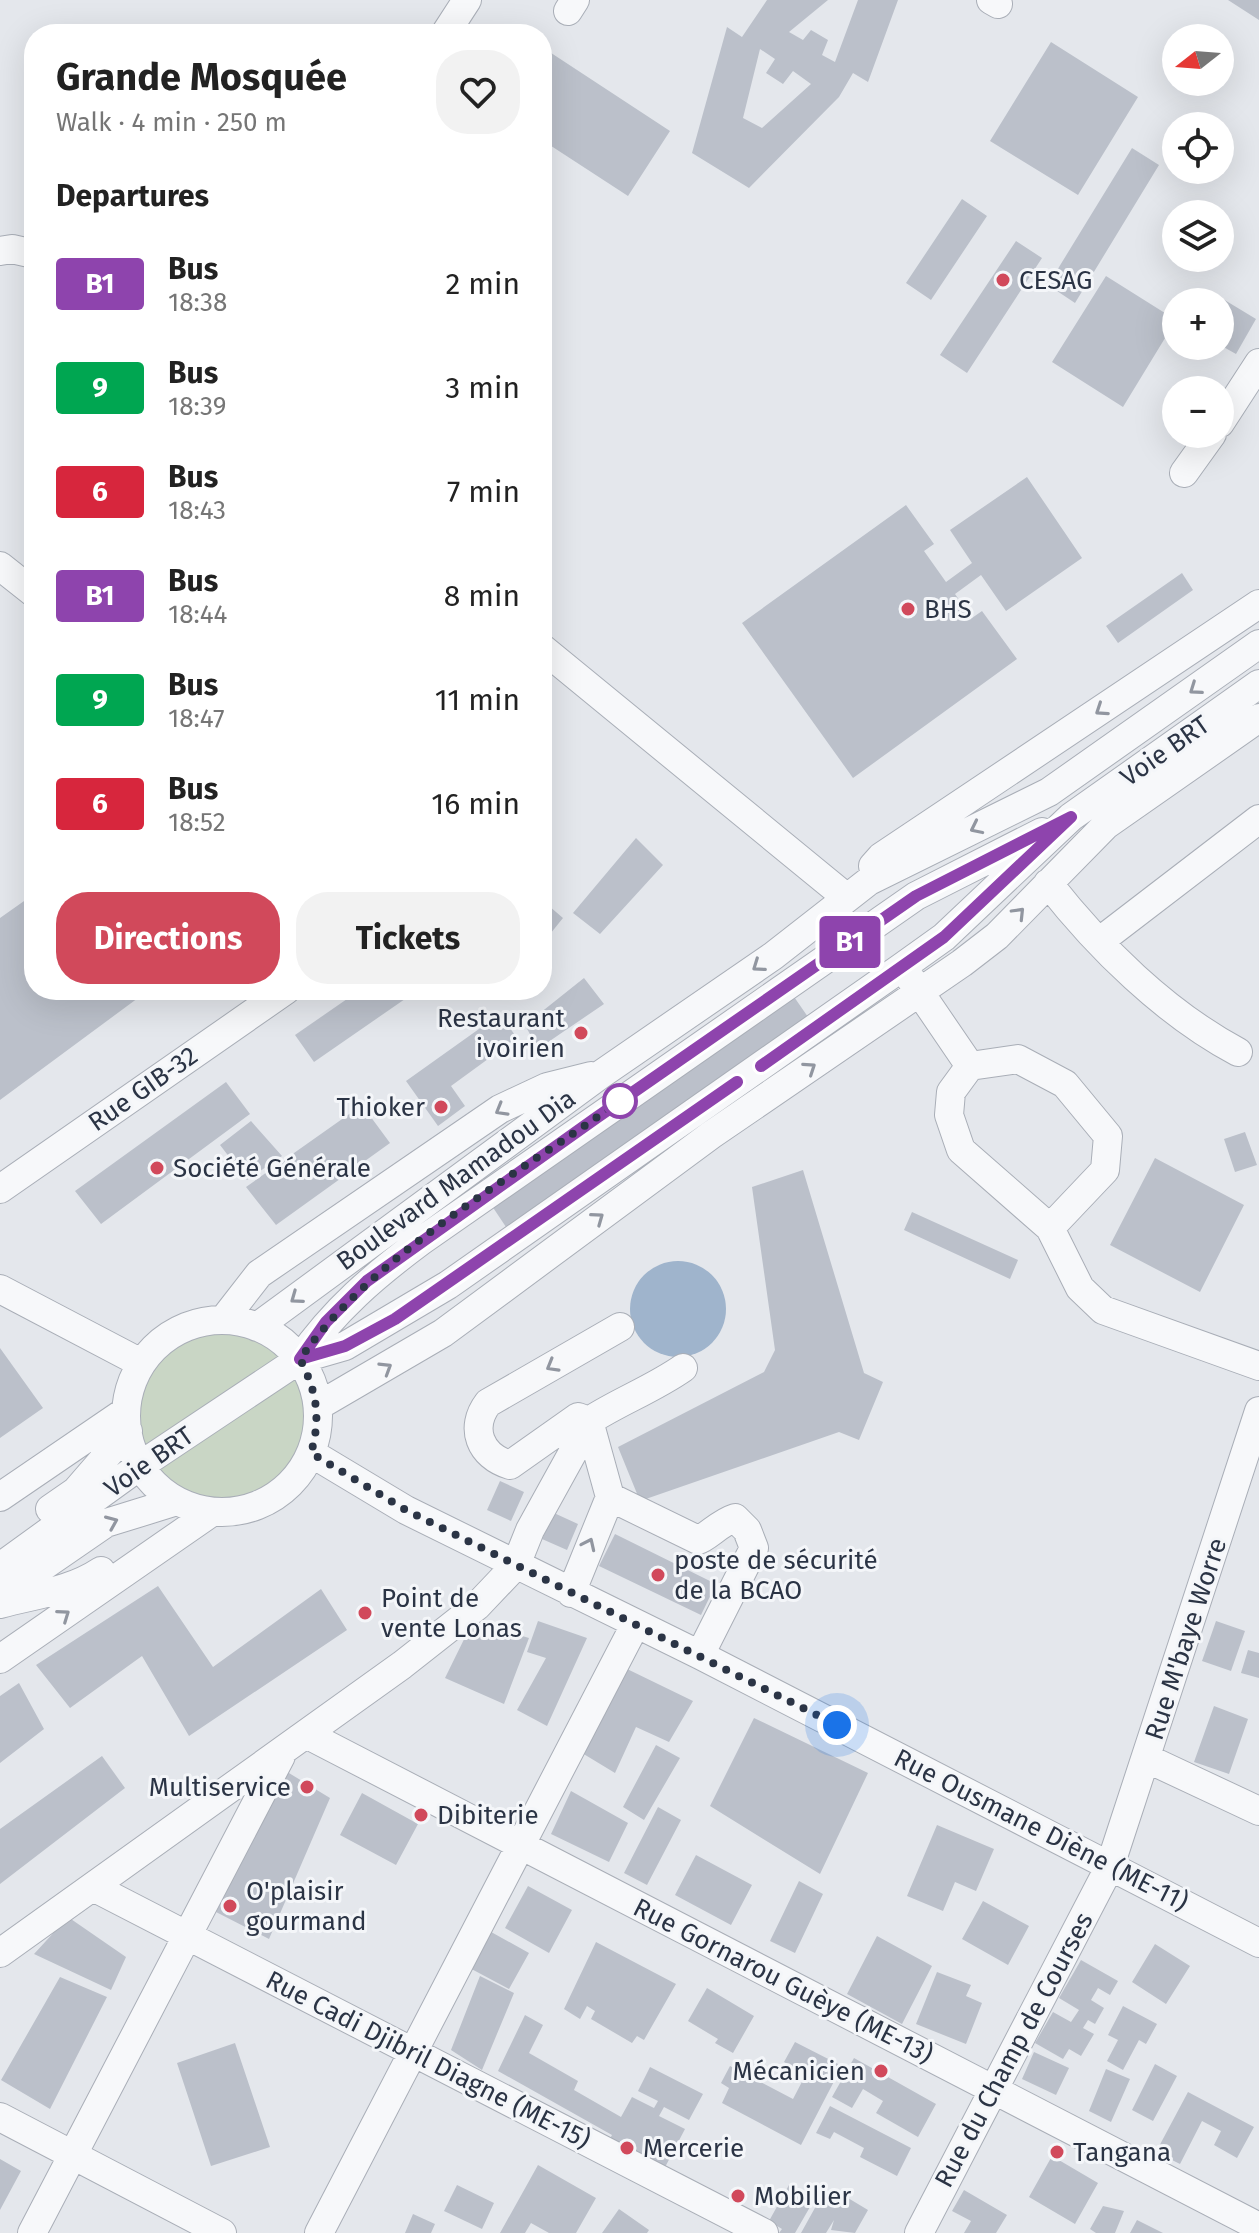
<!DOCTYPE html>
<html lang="en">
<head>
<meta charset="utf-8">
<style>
  body { margin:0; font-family:"Fira Sans",sans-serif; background:#f2f2f2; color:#222; height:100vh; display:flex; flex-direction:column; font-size:30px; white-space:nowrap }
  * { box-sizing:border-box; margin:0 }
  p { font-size:26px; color:#767676 }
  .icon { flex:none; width:44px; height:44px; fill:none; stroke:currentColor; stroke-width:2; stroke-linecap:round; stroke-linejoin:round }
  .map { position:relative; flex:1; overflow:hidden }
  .drawer { position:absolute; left:24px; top:24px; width:528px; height:976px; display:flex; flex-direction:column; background:#fff; border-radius:32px; box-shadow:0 8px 32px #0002 }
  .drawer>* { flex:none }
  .badge { padding:0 16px; border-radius:6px; font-size:28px; line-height:52px }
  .needle { width:52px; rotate:253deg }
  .buttons { position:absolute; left:1162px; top:24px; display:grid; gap:16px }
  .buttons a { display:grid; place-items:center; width:72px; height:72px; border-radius:50%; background:#fff; box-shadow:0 8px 32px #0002; font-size:40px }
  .you { position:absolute; width:40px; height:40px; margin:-20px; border:6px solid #fff; border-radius:50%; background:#1a73e8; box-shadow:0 0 0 12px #1a73e833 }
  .map>.badge { position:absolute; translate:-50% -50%; box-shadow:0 0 0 4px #fff }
  h2 { padding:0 32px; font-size:30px; line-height:72px }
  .round { display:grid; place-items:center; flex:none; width:84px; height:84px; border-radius:32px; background:#f2f2f2 }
  .headline { display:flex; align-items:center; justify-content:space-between; height:136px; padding:0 32px }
  h1 { font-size:38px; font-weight:700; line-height:60px }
  .primary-button { display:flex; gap:16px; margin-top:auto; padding:16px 32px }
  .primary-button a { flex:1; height:92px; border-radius:32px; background:#d1495b; color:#fff; font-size:32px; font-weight:700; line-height:92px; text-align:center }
  .primary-button a+a { background:#f2f2f2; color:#222 }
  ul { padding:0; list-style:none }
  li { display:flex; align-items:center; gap:24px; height:104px; padding:0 32px }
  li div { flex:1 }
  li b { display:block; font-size:30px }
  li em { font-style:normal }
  li .badge { min-width:88px; font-weight:700; text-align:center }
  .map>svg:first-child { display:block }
  .green { fill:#c9d6c5 }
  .water { fill:#9fb4cc }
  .building { fill:#bbc0ca; fill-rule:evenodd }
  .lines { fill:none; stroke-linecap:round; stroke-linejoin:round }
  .minor-casing { stroke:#a9aeb7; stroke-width:30 }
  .minor { stroke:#f7f8fa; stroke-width:28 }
  .oneway { stroke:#9196a0 }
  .line-casing { stroke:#fff; stroke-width:18 }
  .line { stroke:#8e44ad; stroke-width:12 }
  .walk { stroke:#2b3445; stroke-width:8; stroke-dasharray:0 14.4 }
  .poi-dot { fill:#d1495b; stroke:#f4f6f9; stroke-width:3 }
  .stop-dot { fill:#fff; stroke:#8e44ad; stroke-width:4 }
  .labels { text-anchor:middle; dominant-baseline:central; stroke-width:6; stroke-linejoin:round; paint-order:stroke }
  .poi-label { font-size:26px; fill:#2b3445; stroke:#f4f6f9; text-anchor:start }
  .street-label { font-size:26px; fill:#2b3445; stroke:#f4f6f9 }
</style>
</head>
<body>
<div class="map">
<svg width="1259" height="2233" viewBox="0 0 1259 2233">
  <rect width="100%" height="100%" fill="#e4e7ec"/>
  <path class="green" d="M134 1418a86 86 0 1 1 172 0a86 86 0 1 1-172 0Z"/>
  <path class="water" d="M630 1309a48 48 0 1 1 96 0a48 48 0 1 1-96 0Z"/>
  <path class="building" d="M 767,0 L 828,0 L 789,32 L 803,40 L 811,30 L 828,40 L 822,55 L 835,62 L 858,0 L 898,0 L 868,82 L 853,73 L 839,97 L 749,188 L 692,153 L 727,27 L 742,37 ZM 760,49 L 775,59 L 766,73 L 783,84 L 793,71 L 811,84 L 762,128 L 743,118 Z
    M 1228,0 L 1259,0 L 1259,20 Z
    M 1051,42 L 1138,97 L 1078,195 L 990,141 Z
    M 542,47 L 670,131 L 628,196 L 542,140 Z
    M 1132,148 L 1159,165 L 1075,303 L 1048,285 Z
    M 962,199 L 987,216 L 931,300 L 906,283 Z
    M 1016,241 L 1042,258 L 967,373 L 940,355 Z
    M 1106,276 L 1176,320 L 1123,407 L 1052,362 Z
    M 1218,296 L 1256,319 L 1236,354 L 1220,345 L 1220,302 L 1215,302 Z
    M 1027,477 L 1082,558 L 1006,611 L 981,575 L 955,594 L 972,618 L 982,611 L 1017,659 L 853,778 L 742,623 L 906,505 L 934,544 L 924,551 L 946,582 L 972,563 L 950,530 Z
    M 1182,573 L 1193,590 L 1118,643 L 1106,626 Z
    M 636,838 L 663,865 L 600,934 L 573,913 Z
    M 34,894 L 34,990 L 132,990 L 138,998 L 0,1100 L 0,918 Z
    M 542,900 L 563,918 L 542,944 Z
    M 584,978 L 604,1004 L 538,1049 L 525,1025 Z
    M 360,990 L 418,990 L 314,1062 L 295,1035 Z
    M 790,991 L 808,1017 L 506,1227 L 488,1200 Z
    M 500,1014 L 517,1038 L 451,1086 L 465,1106 L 438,1126 L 406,1081 Z
    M 226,1082 L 250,1114 L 101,1224 L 75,1191 Z
    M 362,1105 L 390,1143 L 276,1225 L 246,1187 Z
    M 251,1121 L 282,1156 L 247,1180 L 220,1145 Z
    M 1245,1132 L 1257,1165 L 1235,1172 L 1224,1139 Z
    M 1155,1158 L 1244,1205 L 1200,1292 L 1110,1245 Z
    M 803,1170 L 864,1373 L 883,1382 L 859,1440 L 839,1432 L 640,1501 L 618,1447 L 764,1372 L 775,1350 L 752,1187 Z
    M 912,1212 L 1018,1260 L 1010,1279 L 904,1230 Z
    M 0,1348 L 43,1408 L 0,1438 Z
    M 500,1481 L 524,1492 L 511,1521 L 487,1510 Z
    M 554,1513 L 578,1524 L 567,1550 L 542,1539 Z
    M 615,1534 L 716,1584 L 701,1615 L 599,1566 Z
    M 158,1586 L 213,1667 L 321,1589 L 347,1630 L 189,1736 L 142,1656 L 70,1708 L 36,1665 Z
    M 473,1621 L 529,1638 L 504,1704 L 445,1678 Z
    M 538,1621 L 587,1638 L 547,1726 L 517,1710 L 546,1658 L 527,1652 Z
    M 1216,1621 L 1245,1631 L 1231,1671 L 1202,1661 Z
    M 1248,1650 L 1259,1653 L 1259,1678 L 1241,1673 Z
    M 623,1667 L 693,1701 L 669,1742 L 636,1727 L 615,1773 L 582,1753 Z
    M 19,1683 L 44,1729 L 0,1763 L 0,1696 Z
    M 1214,1706 L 1248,1719 L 1229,1774 L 1194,1762 Z
    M 754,1718 L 868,1773 L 820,1874 L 710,1806 Z
    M 656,1745 L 680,1758 L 644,1820 L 623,1807 Z
    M 102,1756 L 125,1788 L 0,1884 L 0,1829 Z
    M 284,1770 L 330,1798 L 269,1939 L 216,1912 Z
    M 571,1791 L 628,1823 L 609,1862 L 551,1834 Z
    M 362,1793 L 418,1824 L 396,1865 L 340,1835 Z
    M 658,1807 L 681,1820 L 647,1885 L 624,1873 Z
    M 937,1825 L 994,1849 L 976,1891 L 955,1882 L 943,1911 L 907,1896 Z
    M 696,1855 L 752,1885 L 731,1925 L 675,1895 Z
    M 799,1881 L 823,1894 L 795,1953 L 770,1941 Z
    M 528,1886 L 572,1910 L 549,1953 L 505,1928 Z
    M 983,1901 L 1029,1926 L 1008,1965 L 962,1939 Z
    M 68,1917 L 126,1957 L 111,1990 L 34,1954 Z
    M 484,1928 L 529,1953 L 509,1989 L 464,1965 Z
    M 877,1936 L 932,1966 L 902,2024 L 847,1994 Z
    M 596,1942 L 676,1984 L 644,2040 L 637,2036 L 632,2043 L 591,2019 L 595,2011 L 587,2006 L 580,2019 L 564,2009 Z
    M 1155,1944 L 1190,1966 L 1166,2004 L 1132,1982 Z
    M 1081,1960 L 1118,1981 L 1110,1995 L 1098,1988 L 1091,2000 L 1104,2008 L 1095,2024 L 1088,2020 L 1083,2028 L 1094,2034 L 1081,2056 L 1069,2049 L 1063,2059 L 1035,2043 L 1053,2012 L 1071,2022 L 1079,2010 L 1059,1998 Z
    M 937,1972 L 971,1985 L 966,1996 L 982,2003 L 966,2044 L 916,2024 Z
    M 480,1976 L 514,1993 L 482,2070 L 451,2050 Z
    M 60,1977 L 107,1997 L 50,2109 L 1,2080 Z
    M 707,1988 L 754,2016 L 733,2053 L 715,2043 L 718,2039 L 688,2021 Z
    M 1123,2006 L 1157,2024 L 1146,2044 L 1139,2040 L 1123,2070 L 1107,2061 L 1118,2040 L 1108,2035 Z
    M 525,2015 L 543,2025 L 529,2053 L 578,2081 L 574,2090 L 621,2117 L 632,2097 L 654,2108 L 658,2101 L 638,2091 L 650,2067 L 703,2094 L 689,2120 L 664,2107 L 659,2116 L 685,2129 L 662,2173 L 607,2144 L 612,2135 L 498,2071 Z
    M 795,2042 L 842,2066 L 801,2145 L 722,2103 L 729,2088 L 721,2083 L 730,2066 L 793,2099 L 806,2074 L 784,2062 Z
    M 235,2043 L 270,2147 L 211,2166 L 177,2063 Z
    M 1034,2052 L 1069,2068 L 1056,2095 L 1022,2079 Z
    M 854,2058 L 936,2104 L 918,2137 L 876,2113 L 883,2101 L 863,2089 L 852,2108 L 832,2097 Z
    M 1155,2064 L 1177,2076 L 1153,2121 L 1132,2110 Z
    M 1106,2069 L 1130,2079 L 1111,2122 L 1089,2111 Z
    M 1188,2092 L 1254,2127 L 1237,2158 L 1214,2145 L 1221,2131 L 1202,2121 L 1180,2164 L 1156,2152 Z
    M 830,2106 L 911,2148 L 897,2176 L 860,2157 L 864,2148 L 834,2132 L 830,2139 L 816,2133 Z
    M 1052,2156 L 1098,2183 L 1075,2224 L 1029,2197 Z
    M 0,2159 L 21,2171 L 0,2210 Z
    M 538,2165 L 596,2198 L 576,2233 L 549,2233 L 531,2223 L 525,2233 L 500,2233 Z
    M 457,2185 L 494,2203 L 482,2229 L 444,2211 Z
    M 789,2185 L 814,2200 L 795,2233 L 779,2233 L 782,2229 L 769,2221 Z
    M 964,2190 L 1007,2215 L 996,2233 L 964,2233 L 971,2221 L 952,2211 Z
    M 843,2195 L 868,2210 L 855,2233 L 831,2230 L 834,2220 L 826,2233 L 801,2233 L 821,2197 L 836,2206 Z
    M 1103,2206 L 1124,2211 L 1115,2233 L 1096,2233 L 1090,2229 Z
    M 619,2209 L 649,2230 L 647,2233 L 602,2233 Z
    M 413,2214 L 435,2224 L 431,2233 L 405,2233 Z
    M 1137,2220 L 1163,2233 L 1130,2233 Z"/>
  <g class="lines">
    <defs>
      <path id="minor" d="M 991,0 L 998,4
        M 568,11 L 575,0
        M 445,34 L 467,0
        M 0,251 L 12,249 L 34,254
        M 1220,423 L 1259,363
        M 1184,473 L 1212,434
        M 0,566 L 34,593
        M 542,648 L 847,898
        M 873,866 L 881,857 L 1259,604
        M 1048,883 C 1099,948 1165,1013 1238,1052
        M 1100,941 L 1259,819
        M 910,978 L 970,1066
        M 1018,1059 L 1065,1084 L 1108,1136 L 1105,1170 L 1050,1228 L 961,1150 L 949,1115 L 951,1092 L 970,1066 Z
        M 0,1189 L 286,990
        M 1050,1228 L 1080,1288 L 1103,1310 L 1259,1366
        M 0,1289 L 141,1363
        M 224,1319 L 259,1274 L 500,1109 L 547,1087 L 591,1076
        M126 1416a96 96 0 1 1 192 0a96 96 0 1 1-192 0Z
        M 257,1327 L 600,1075 L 773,956 L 869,881 L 1049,792 L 1259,644
        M 300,1359 C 334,1310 374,1276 421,1241 L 916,896 L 1042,832
        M 683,1368 C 653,1389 620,1401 589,1421 L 610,1497 L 698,1540 C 708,1537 719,1523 735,1518 L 747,1530 L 754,1548 L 700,1655
        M 318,1406 L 443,1333 L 711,1135 L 962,963 L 997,936 L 1106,825 L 1259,718
        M 589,1421 L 578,1417 L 510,1465 C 480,1456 469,1428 488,1403 L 620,1327
        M 311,1453 L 406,1510 L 700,1655 L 1259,1943
        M 0,1497 L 126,1411
        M 50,1509 L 76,1491 L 128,1431
        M 0,1567 L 141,1465 L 300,1359 L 345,1346 L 448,1285 L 902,967 L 944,937 L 1071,817 L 1259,684
        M 571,1593 L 610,1497
        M 0,1596 L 106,1523 L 177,1501
        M 0,1604 C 36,1594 69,1592 101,1571
        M 0,1659 L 212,1512
        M 306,1734 L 1259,2227
        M 1148,1759 L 1259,1811
        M 93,1887 L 764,2233
        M 0,1953 L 402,1665 L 477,1606 L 516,1565 L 530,1530 L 583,1434 L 591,1431
        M 0,2117 L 222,2233
        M 32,2233 L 281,1756
        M 319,2233 L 635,1625
        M 919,2233 L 1110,1866 L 1259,1411"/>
    </defs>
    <use href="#minor" class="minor-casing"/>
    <use href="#minor" class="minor"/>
  </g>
  <defs><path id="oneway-chevron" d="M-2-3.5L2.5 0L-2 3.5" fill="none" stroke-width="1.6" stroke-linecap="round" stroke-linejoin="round" transform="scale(2)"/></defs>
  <g class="oneway">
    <use href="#oneway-chevron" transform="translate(1195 689) rotate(145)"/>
    <use href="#oneway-chevron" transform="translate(1101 710) rotate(146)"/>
    <use href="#oneway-chevron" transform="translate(976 828) rotate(154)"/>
    <use href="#oneway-chevron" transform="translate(1019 913) rotate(-46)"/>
    <use href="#oneway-chevron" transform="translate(758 966) rotate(145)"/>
    <use href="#oneway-chevron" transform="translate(810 1068) rotate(-34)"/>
    <use href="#oneway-chevron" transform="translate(501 1110) rotate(150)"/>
    <use href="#oneway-chevron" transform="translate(598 1218) rotate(-36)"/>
    <use href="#oneway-chevron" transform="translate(296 1298) rotate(144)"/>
    <use href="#oneway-chevron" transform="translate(552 1366) rotate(150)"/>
    <use href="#oneway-chevron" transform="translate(386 1368) rotate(-32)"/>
    <use href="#oneway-chevron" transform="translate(112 1522) rotate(-23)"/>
    <use href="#oneway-chevron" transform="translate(589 1544) rotate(-65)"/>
    <use href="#oneway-chevron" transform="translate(64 1615) rotate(-35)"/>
  </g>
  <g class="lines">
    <defs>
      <path id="line" d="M 737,1082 L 395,1319 L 345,1346 L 300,1359 L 326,1322 L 367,1281 L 596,1118 L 916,896 L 1071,817 L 944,937 L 761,1066"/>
    </defs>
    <use href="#line" class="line-casing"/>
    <use href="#line" class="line"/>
    <path class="walk" d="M 620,1101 C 516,1176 374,1253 300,1359 C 317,1392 321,1418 311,1453 L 406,1510 L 837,1725"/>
  </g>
  <g class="poi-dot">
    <circle cx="1003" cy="280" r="8"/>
    <circle cx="908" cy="609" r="8"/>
    <circle cx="581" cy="1033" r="8"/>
    <circle cx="441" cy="1107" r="8"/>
    <circle cx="157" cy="1168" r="8"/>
    <circle cx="658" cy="1575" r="8"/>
    <circle cx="365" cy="1613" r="8"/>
    <circle cx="307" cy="1787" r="8"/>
    <circle cx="421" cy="1815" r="8"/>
    <circle cx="230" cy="1906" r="8"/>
    <circle cx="881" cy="2071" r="8"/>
    <circle cx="627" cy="2148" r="8"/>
    <circle cx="1057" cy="2152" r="8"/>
    <circle cx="738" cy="2196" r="8"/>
  </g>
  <circle class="stop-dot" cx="620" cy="1101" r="16"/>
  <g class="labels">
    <g class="poi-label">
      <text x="1019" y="280">CESAG</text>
      <text x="924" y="609">BHS</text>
      <text x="565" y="1018" text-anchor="end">Restaurant<tspan x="565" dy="30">ivoirien</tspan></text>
      <text x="425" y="1107" text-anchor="end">Thioker</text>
      <text x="173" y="1168">Société Générale</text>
      <text x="674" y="1560">poste de sécurité<tspan x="674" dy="30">de la BCAO</tspan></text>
      <text x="381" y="1598">Point de<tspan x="381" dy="30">vente Lonas</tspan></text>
      <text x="291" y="1787" text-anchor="end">Multiservice</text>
      <text x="437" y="1815">Dibiterie</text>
      <text x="246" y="1891">O'plaisir<tspan x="246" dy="30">gourmand</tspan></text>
      <text x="865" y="2071" text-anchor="end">Mécanicien</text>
      <text x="643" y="2148">Mercerie</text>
      <text x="1073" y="2152">Tangana</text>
      <text x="754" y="2196">Mobilier</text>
    </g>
    <g class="street-label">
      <text transform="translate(1165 751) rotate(-35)">Voie BRT</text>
      <text transform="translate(143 1089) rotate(-35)">Rue GIB-32</text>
      <text transform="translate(456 1180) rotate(-36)">Boulevard Mamadou Dia</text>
      <text transform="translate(149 1462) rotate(-35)">Voie BRT</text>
      <text transform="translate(1186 1639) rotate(-72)">Rue M'baye Worre</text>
      <text transform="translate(1041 1830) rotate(27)">Rue Ousmane Diène (ME-11)</text>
      <text transform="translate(783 1981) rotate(27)">Rue Gornarou Guèye (ME-13)</text>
      <text transform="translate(1014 2050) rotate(-62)">Rue du Champ de Courses</text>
      <text transform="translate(428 2060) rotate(27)">Rue Cadi Djibril Diagne (ME-15)</text>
    </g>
  </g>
</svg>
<div class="buttons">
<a><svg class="needle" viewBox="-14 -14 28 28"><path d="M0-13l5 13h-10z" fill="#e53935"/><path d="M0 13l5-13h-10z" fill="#767676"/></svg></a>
<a><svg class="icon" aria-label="locate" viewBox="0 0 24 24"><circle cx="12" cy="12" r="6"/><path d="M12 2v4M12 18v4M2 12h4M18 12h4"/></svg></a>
<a><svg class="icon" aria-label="layers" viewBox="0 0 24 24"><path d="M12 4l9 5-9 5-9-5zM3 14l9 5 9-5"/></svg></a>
<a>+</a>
<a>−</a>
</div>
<div class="you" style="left:837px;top:1725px"></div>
<b class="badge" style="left:850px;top:942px;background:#8e44ad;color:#fff">B1</b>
<section class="drawer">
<div class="headline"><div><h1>Grande Mosquée</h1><p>Walk · 4 min · 250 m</p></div><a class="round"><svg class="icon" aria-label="heart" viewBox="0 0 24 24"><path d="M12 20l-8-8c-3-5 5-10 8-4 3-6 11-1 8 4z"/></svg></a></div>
<h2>Departures</h2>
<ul>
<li><span class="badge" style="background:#8e44ad;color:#fff">B1</span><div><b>Bus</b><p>18:38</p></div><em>2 min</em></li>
<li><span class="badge" style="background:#00a651;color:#fff">9</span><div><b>Bus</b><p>18:39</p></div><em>3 min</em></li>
<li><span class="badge" style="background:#d7263d;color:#fff">6</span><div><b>Bus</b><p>18:43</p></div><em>7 min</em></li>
<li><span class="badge" style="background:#8e44ad;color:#fff">B1</span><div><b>Bus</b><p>18:44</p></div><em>8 min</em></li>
<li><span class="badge" style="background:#00a651;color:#fff">9</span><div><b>Bus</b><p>18:47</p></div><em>11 min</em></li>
<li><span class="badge" style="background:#d7263d;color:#fff">6</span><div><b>Bus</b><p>18:52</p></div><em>16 min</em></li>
</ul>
<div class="primary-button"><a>Directions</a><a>Tickets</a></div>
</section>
</div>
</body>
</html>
